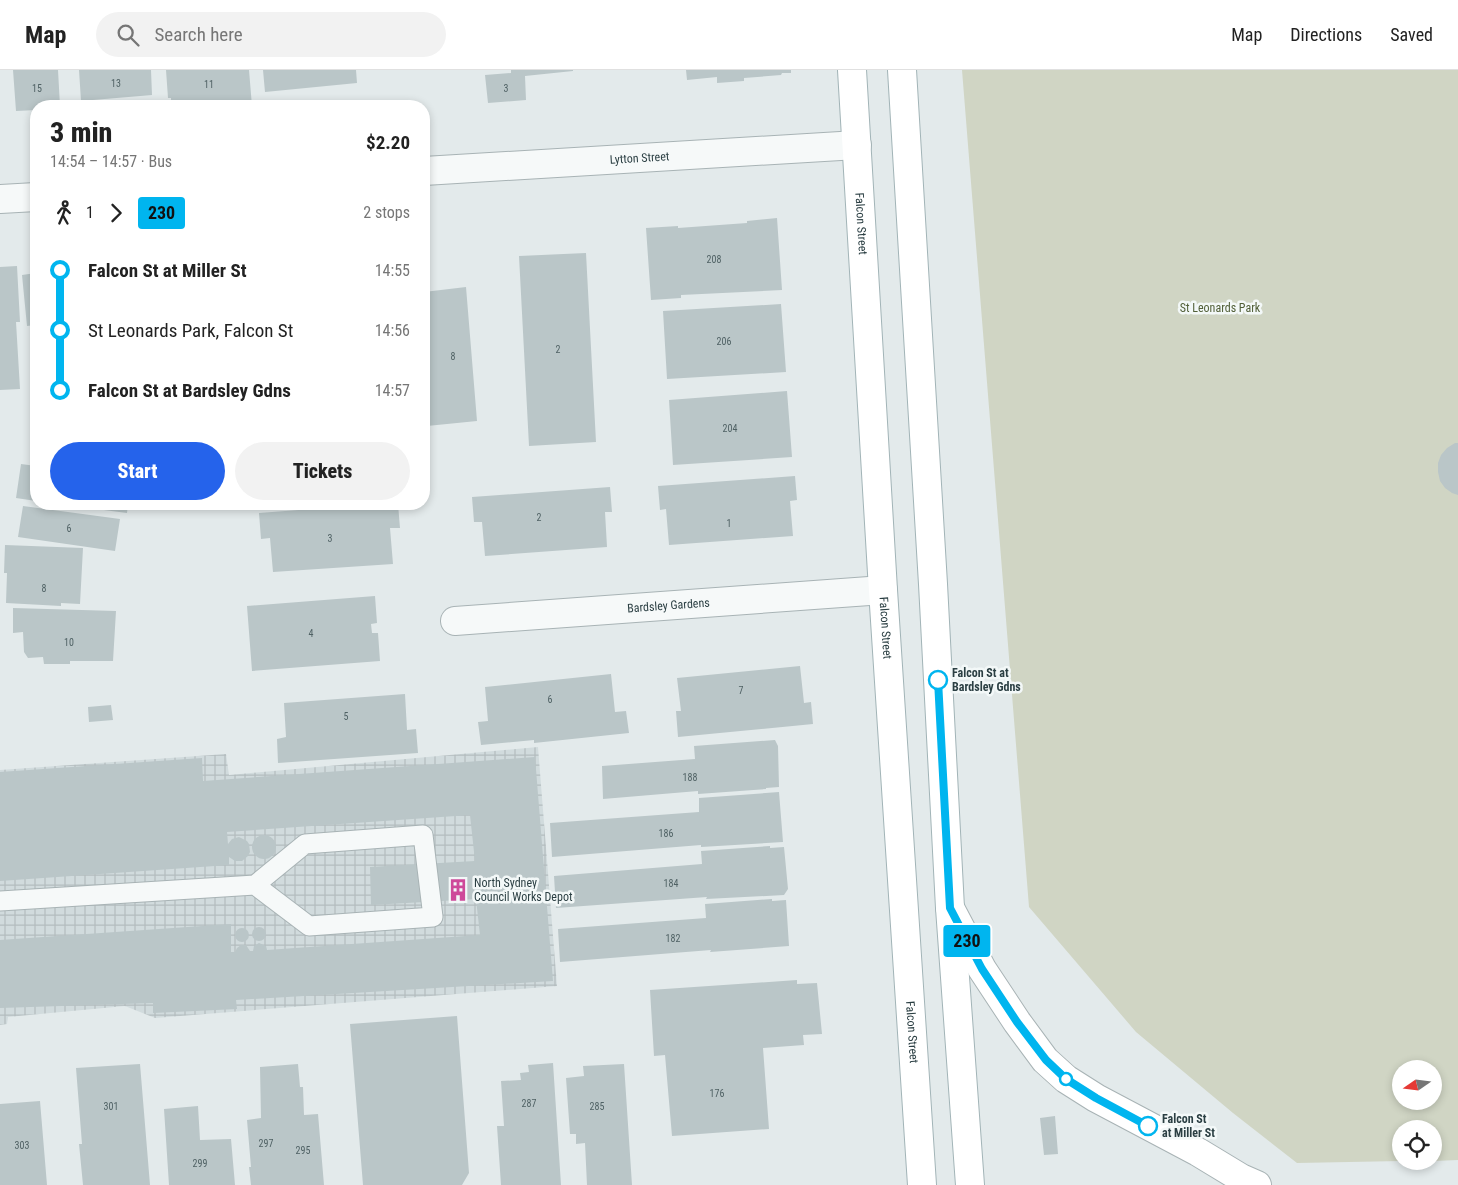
<!DOCTYPE html>
<html lang="en">
<head>
<meta charset="utf-8">
<style>
  body { margin:0; font-family:"Roboto Condensed",sans-serif; background:#f2f2f2; color:#222; height:100vh; display:flex; flex-direction:column; font-size:19px; white-space:nowrap }
  * { box-sizing:border-box; margin:0 }
  p { font-size:16px; color:#767676 }
  .icon { flex:none; width:28px; height:28px; fill:none; stroke:currentColor; stroke-width:2; stroke-linecap:round; stroke-linejoin:round }
  .map { position:relative; flex:1; overflow:hidden }
  .panel { position:absolute; left:30px; top:30px; width:400px; height:410px; display:flex; flex-direction:column; background:#fff; border-radius:20px; box-shadow:0 2px 8px #0003 }
  .panel>* { flex:none }
  .badge { padding:0 10px; border-radius:4px; font-size:18px; line-height:32px }
  .needle { width:32px; rotate:256deg }
  .controls { position:absolute; left:1392px; top:990px; display:grid; gap:10px }
  .controls a { display:grid; place-items:center; width:50px; height:50px; border-radius:50%; background:#fff; box-shadow:0 2px 8px #0003; font-size:25px }
  .map>.badge { position:absolute; translate:-50% -50%; box-shadow:0 0 0 2px #fff }
  .legs { display:flex; align-items:center; gap:8px; height:55px; padding:0 20px; font-size:16px }
  .legs p { margin-inline-start:auto }
  .summary { display:flex; align-items:center; justify-content:space-between; height:85px; padding:0 20px }
  h1 { font-size:28px; font-weight:800; line-height:38px }
  .cta { display:flex; gap:10px; margin-top:auto; padding:10px 20px }
  .cta a { flex:1; height:58px; border-radius:30px; background:#2563eb; color:#fff; font-size:20px; font-weight:800; line-height:58px; text-align:center }
  .cta a+a { background:#f2f2f2; color:#222 }
  ul { padding:0 20px; list-style:none }
  li { display:flex; align-items:center; gap:18px; height:60px; font-size:19px }
  li i { display:grid; place-items:center; width:8px; height:100%; margin:0 6px; background:currentColor }
  li i::after { content:''; width:12px; height:12px; margin:-6px; border:4px solid; border-radius:50%; background:#fff }
  li p { margin-inline-start:auto }
  li:first-child i { background:linear-gradient(#0000 50%,currentColor 0) }
  li:last-child i { background:linear-gradient(currentColor 50%,#0000 0) }
  header { display:flex; align-items:center; gap:30px; box-sizing:border-box; height:70px; padding:0 25px; background:#fff; border-bottom:1px solid #e0e0e0 }
  header strong { font-size:24px }
  nav { display:flex; gap:28px; margin-inline-start:auto; font-size:18px }
  .search { width:350px; height:45px; background:#f2f2f2; display:flex; align-items:center; gap:12px; box-sizing:border-box; padding:0 18px; border-radius:28px; color:#767676; font-size:19px }
  .map>svg:first-child { display:block }
  .industrial { fill:url(#industrial-grid) }
  .park { fill:#d0d5c4; fill-rule:evenodd }
  .building { fill:#bac6c8 }
  .lines { fill:none; stroke-linecap:round; stroke-linejoin:round }
  .service-casing { stroke:#a8b3b5; stroke-width:21 }
  .minor-casing { stroke:#a8b3b5; stroke-width:30 }
  .secondary-casing { stroke:#a8b3b5; stroke-width:30 }
  .primary-casing { stroke:#a2b4b7; stroke-width:30 }
  .service { stroke:#f6f9f9; stroke-width:19 }
  .minor { stroke:#f6f9f9; stroke-width:28 }
  .secondary { stroke:#fff; stroke-width:28 }
  .primary { stroke:#fff; stroke-width:28 }
  .line-1-casing { stroke:#fff; stroke-width:11 }
  .line-1 { stroke:#00b5ef; stroke-width:8 }
  .stop-1-dot { fill:#fff; stroke:#00b5ef; stroke-width:2.5 }
  .labels { text-anchor:middle; dominant-baseline:central; stroke-width:5; stroke-linejoin:round; paint-order:stroke }
  .number-label { font-size:10px; fill:#4f6164 }
  .street-label { font-size:12px; fill:#2b3f43; stroke:#f3f8f8 }
  .park-label { font-size:12px; fill:#515f38; stroke:#f3f8f8 }
  .stop-label { font-size:12px; font-weight:bold; fill:#2b3f43; stroke:#f3f8f8; text-anchor:start }
  .poi-label { font-size:12px; fill:#2b3f43; stroke:#f3f8f8; text-anchor:start }
</style>
</head>
<body>
<header>
<strong>Map</strong>
<div class="search"><svg class="icon" aria-label="search" viewBox="0 0 24 24"><circle cx="10" cy="10" r="6"/><path d="M15 15l6 6"/></svg>Search here</div>
<nav><a>Map</a><a>Directions</a><a>Saved</a></nav>
</header>
<div class="map">
<svg width="1458" height="1115" viewBox="0 0 1458 1115">
  <defs>
    <pattern id="industrial-grid" width="8" height="8" patternUnits="userSpaceOnUse" patternTransform="scale(1.25)"><rect width="8" height="8" fill="#d1dbdd"/><path d="M0 4h8M4 0v8" fill="none" stroke="#b4bdbf"/></pattern>
  </defs>
  <rect width="100%" height="100%" fill="#e3eaeb"/>
  <path class="industrial" d="M 538,677 L 557,916 L 155,948 L 125,936 L 8,947 L 7,954 L 0,955 L 0,700 L 226,684 L 229,705 Z"/>
  <path class="park" d="M 962,0 L 1458,0 L 1458,1090 L 1434,1091 L 1434,1059 L 1401,1059 L 1401,1091 L 1297,1093 L 1233,1043 L 1136,962 L 1029,837 ZM 1401,999 L 1434,999 L 1434,1031 L 1401,1031 Z"/>
  <path class="building" d="M 13,0 L 58,0 L 60,36 L 36,36 L 36,40 L 16,41 Z
    M 79,0 L 151,0 L 152,25 L 81,31 Z
    M 166,0 L 249,0 L 252,36 L 171,36 L 171,28 L 168,28 Z
    M 263,0 L 356,0 L 357,13 L 265,22 Z
    M 511,0 L 573,0 L 573,1 L 525,6 L 526,30 L 488,33 L 485,5 L 511,3 Z
    M 686,0 L 791,0 L 791,3 L 782,3 L 781,5 L 744,8 L 744,11 L 717,13 L 717,7 L 687,10 Z
    M 777,148 L 782,220 L 681,225 L 681,228 L 651,230 L 646,158 L 678,156 L 678,158 L 747,153 L 747,151 Z
    M 586,183 L 596,372 L 529,376 L 519,186 Z
    M 17,196 L 20,252 L 16,252 L 20,319 L 0,320 L 0,197 Z
    M 36,203 L 36,255 L 27,256 L 22,205 Z
    M 466,217 L 477,351 L 427,356 L 426,350 L 424,350 L 424,222 Z
    M 781,234 L 786,302 L 667,309 L 663,241 Z
    M 30,279 L 36,279 L 36,311 L 35,312 L 34,307 L 32,307 Z
    M 787,321 L 792,387 L 673,395 L 669,330 Z
    M 1455,373 L 1458,373 L 1458,425 L 1452,423 L 1445,418 L 1440,411 L 1438,402 L 1438,393 L 1441,385 L 1447,378 Z
    M 21,394 L 36,396 L 36,431 L 16,428 Z
    M 795,406 L 797,430 L 790,431 L 793,466 L 669,475 L 666,439 L 660,440 L 658,416 Z
    M 610,417 L 612,442 L 605,442 L 607,477 L 485,486 L 482,452 L 474,452 L 472,427 Z
    M 66,434 L 128,434 L 127,443 L 65,435 Z
    M 377,434 L 398,434 L 400,458 L 390,458 L 393,494 L 273,502 L 270,468 L 261,469 L 259,443 Z
    M 23,436 L 120,449 L 115,481 L 18,467 Z
    M 5,475 L 83,478 L 80,534 L 61,533 L 61,536 L 6,533 L 7,503 L 4,503 Z
    M 375,526 L 377,553 L 371,554 L 372,563 L 378,563 L 380,591 L 252,601 L 247,536 Z
    M 13,538 L 116,541 L 113,591 L 70,591 L 70,594 L 44,594 L 43,587 L 28,588 L 24,582 L 23,562 L 13,563 Z
    M 800,596 L 804,633 L 811,632 L 813,654 L 678,667 L 676,641 L 681,641 L 677,608 Z
    M 611,604 L 615,642 L 626,641 L 629,663 L 534,673 L 534,670 L 481,675 L 478,652 L 488,651 L 485,617 Z
    M 405,624 L 407,660 L 416,659 L 418,683 L 278,693 L 277,669 L 286,667 L 284,633 Z
    M 111,635 L 113,650 L 89,652 L 88,637 Z
    M 775,670 L 778,676 L 779,717 L 766,718 L 766,719 L 698,724 L 698,721 L 603,729 L 602,696 L 695,689 L 694,676 Z
    M 535,687 L 553,911 L 236,930 L 237,939 L 153,943 L 153,933 L 0,938 L 0,870 L 231,854 L 231,882 L 235,882 L 237,878 L 241,875 L 246,875 L 250,881 L 253,881 L 254,876 L 259,873 L 266,876 L 267,880 L 480,865 L 476,829 L 371,835 L 370,797 L 475,791 L 470,745 L 227,762 L 228,774 L 232,769 L 239,767 L 247,771 L 249,774 L 250,782 L 248,786 L 242,791 L 235,791 L 229,787 L 229,795 L 0,811 L 0,702 L 202,688 L 203,711 Z
    M 779,722 L 783,772 L 701,777 L 701,775 L 552,787 L 550,753 L 699,742 L 699,728 Z
    M252 777a12 12 0 1 1 24 0a12 12 0 1 1-24 0Z
    M 770,776 L 770,778 L 784,777 L 788,819 L 784,825 L 706,829 L 707,827 L 556,838 L 554,806 L 702,794 L 701,781 Z
    M 772,829 L 772,831 L 786,830 L 789,876 L 710,882 L 711,880 L 560,892 L 558,859 L 706,848 L 705,834 Z
    M252 864a7 7 0 1 1 14 0a7 7 0 1 1-14 0Z
    M235 865a7 7 0 1 1 14 0a7 7 0 1 1-14 0Z
    M 797,910 L 797,914 L 817,913 L 822,964 L 803,965 L 804,975 L 763,978 L 769,1059 L 672,1066 L 665,985 L 654,986 L 650,920 Z
    M 457,946 L 469,1103 L 462,1115 L 363,1115 L 350,954 Z
    M 553,993 L 561,1115 L 501,1115 L 497,1056 L 504,1056 L 501,1011 L 521,1010 L 520,1003 L 529,1002 L 528,995 Z
    M 140,994 L 150,1115 L 83,1115 L 79,1074 L 82,1074 L 76,998 Z
    M 298,994 L 300,1017 L 303,1017 L 304,1045 L 318,1044 L 324,1115 L 251,1115 L 249,1097 L 251,1097 L 247,1050 L 261,1048 L 260,997 Z
    M 624,994 L 632,1115 L 587,1115 L 585,1073 L 576,1074 L 576,1064 L 570,1064 L 566,1008 L 584,1006 L 583,996 Z
    M 40,1031 L 47,1115 L 0,1115 L 0,1034 Z
    M 198,1036 L 200,1070 L 231,1069 L 235,1115 L 169,1115 L 164,1039 Z
    M 1055,1046 L 1058,1084 L 1044,1085 L 1040,1048 Z"/>
  <g class="lines">
    <defs>
      <path id="service" d="M 0,831 L 255,815 L 305,774 L 423,765 L 433,847 L 309,856 L 255,815"/>
      <g id="minor">
        <path id="s1" d="M 424,101 L 857,75"/>
        <path d="M 0,129 L 36,127"/>
        <path id="s2" d="M 455,551 L 883,520"/>
      </g>
      <path id="secondary" d="M 950,838 L 982,899 L 1017,952 L 1045,990 L 1066,1009 L 1096,1028 L 1198,1082 L 1241,1108 L 1257,1115"/>
      <g id="primary">
        <path id="s3" d="M 852,0 L 883,520 L 922,1115"/>
        <path d="M 902,0 L 933,514 L 950,838 L 970,1115"/>
      </g>
    </defs>
    <use href="#service" class="service-casing"/>
    <use href="#minor" class="minor-casing"/>
    <use href="#secondary" class="secondary-casing"/>
    <use href="#primary" class="primary-casing"/>
    <use href="#service" class="service"/>
    <use href="#minor" class="minor"/>
    <use href="#secondary" class="secondary"/>
    <use href="#primary" class="primary"/>
  </g>
  <g class="lines">
    <defs>
      <path id="line-1" d="M 938,610 L 950,838 L 982,899 L 1017,952 L 1046,990 L 1066,1009 L 1096,1028 L 1148,1056"/>
    </defs>
    <use href="#line-1" class="line-1-casing"/>
    <use href="#line-1" class="line-1"/>
  </g>
  <defs>
    <symbol id="building-bare" viewBox="-9 -9 18 18"><path d="M-4-6H4V6H1V3H-1V6H-4ZM-2.5-4.3h1.7v1.8h-1.7ZM.8-4.3h1.7v1.8H.8ZM-2.5-1h1.7V.8h-1.7ZM.8-1h1.7V.8H.8Z" fill="#ce4a9a" stroke="#f3f8f8" stroke-width="2.5" paint-order="stroke"/></symbol>
  </defs>
  <g fill-rule="evenodd">
    <use href="#building-bare" x="442" y="804" width="32" height="32"/>
  </g>
  <g class="stop-1-dot">
    <circle cx="938" cy="610" r="9"/>
    <circle cx="1066" cy="1009" r="6"/>
    <circle cx="1148" cy="1056" r="9"/>
  </g>
  <g class="labels">
    <g class="number-label">
      <text x="116" y="13">13</text>
      <text x="209" y="14">11</text>
      <text x="37" y="18">15</text>
      <text x="506" y="18">3</text>
      <text x="714" y="189">208</text>
      <text x="724" y="271">206</text>
      <text x="558" y="279">2</text>
      <text x="453" y="286">8</text>
      <text x="730" y="358">204</text>
      <text x="539" y="447">2</text>
      <text x="729" y="453">1</text>
      <text x="69" y="458">6</text>
      <text x="330" y="468">3</text>
      <text x="44" y="518">8</text>
      <text x="311" y="563">4</text>
      <text x="69" y="572">10</text>
      <text x="741" y="620">7</text>
      <text x="550" y="629">6</text>
      <text x="346" y="646">5</text>
      <text x="690" y="707">188</text>
      <text x="666" y="763">186</text>
      <text x="671" y="813">184</text>
      <text x="673" y="868">182</text>
      <text x="717" y="1023">176</text>
      <text x="529" y="1033">287</text>
      <text x="111" y="1036">301</text>
      <text x="597" y="1036">285</text>
      <text x="266" y="1073">297</text>
      <text x="22" y="1075">303</text>
      <text x="303" y="1080">295</text>
      <text x="200" y="1093">299</text>
    </g>
    <g class="street-label">
      <text stroke="none"><textPath href="#s1" startOffset="216">Lytton Street</textPath></text>
      <text stroke="none"><textPath href="#s3" startOffset="154">Falcon Street</textPath></text>
      <text stroke="none"><textPath href="#s2" startOffset="214">Bardsley Gardens</textPath></text>
      <text stroke="none"><textPath href="#s3" startOffset="559">Falcon Street</textPath></text>
      <text stroke="none"><textPath href="#s3" startOffset="964">Falcon Street</textPath></text>
    </g>
    <g class="park-label">
      <text x="1220" y="238">St Leonards Park</text>
    </g>
    <g class="stop-label">
      <text x="952" y="603">Falcon St at<tspan x="952" dy="14">Bardsley Gdns</tspan></text>
      <text x="1162" y="1049">Falcon St<tspan x="1162" dy="14">at Miller St</tspan></text>
    </g>
    <g class="poi-label">
      <text x="474" y="813">North Sydney<tspan x="474" dy="14">Council Works Depot</tspan></text>
    </g>
  </g>
</svg>
<div class="controls">
<a><svg class="needle" viewBox="-14 -14 28 28"><path d="M0-13l5 13h-10z" fill="#e53935"/><path d="M0 13l5-13h-10z" fill="#767676"/></svg></a>
<a><svg class="icon" aria-label="locate" viewBox="0 0 24 24"><circle cx="12" cy="12" r="6"/><path d="M12 2v4M12 18v4M2 12h4M18 12h4"/></svg></a>
</div>
<b class="badge" style="left:967px;top:871px;background:#00b5ef;color:#111">230</b>
<section class="panel">
<div class="summary"><div><h1>3 min</h1><p>14:54 – 14:57 · Bus</p></div><b>$2.20</b></div>
<div class="legs"><svg class="icon" aria-label="walk" viewBox="0 0 24 24"><circle cx="13" cy="4" r="2"/><path d="M13 8l-2 6 4 7M11 14l-3 7M7 12l3-4h3l4 4"/></svg>1<svg class="icon" aria-label="forward" viewBox="0 0 24 24"><path d="M9 5l7 7-7 7"/></svg><b class="badge" style="background:#00b5ef;color:#111">230</b><p>2 stops</p></div>
<ul>
<li><i style="color:#00b5ef"></i><b>Falcon St at Miller St</b><p>14:55</p></li>
<li><i style="color:#00b5ef"></i><span>St Leonards Park, Falcon St</span><p>14:56</p></li>
<li><i style="color:#00b5ef"></i><b>Falcon St at Bardsley Gdns</b><p>14:57</p></li>
</ul>
<div class="cta"><a>Start</a><a>Tickets</a></div>
</section>
</div>
</body>
</html>
